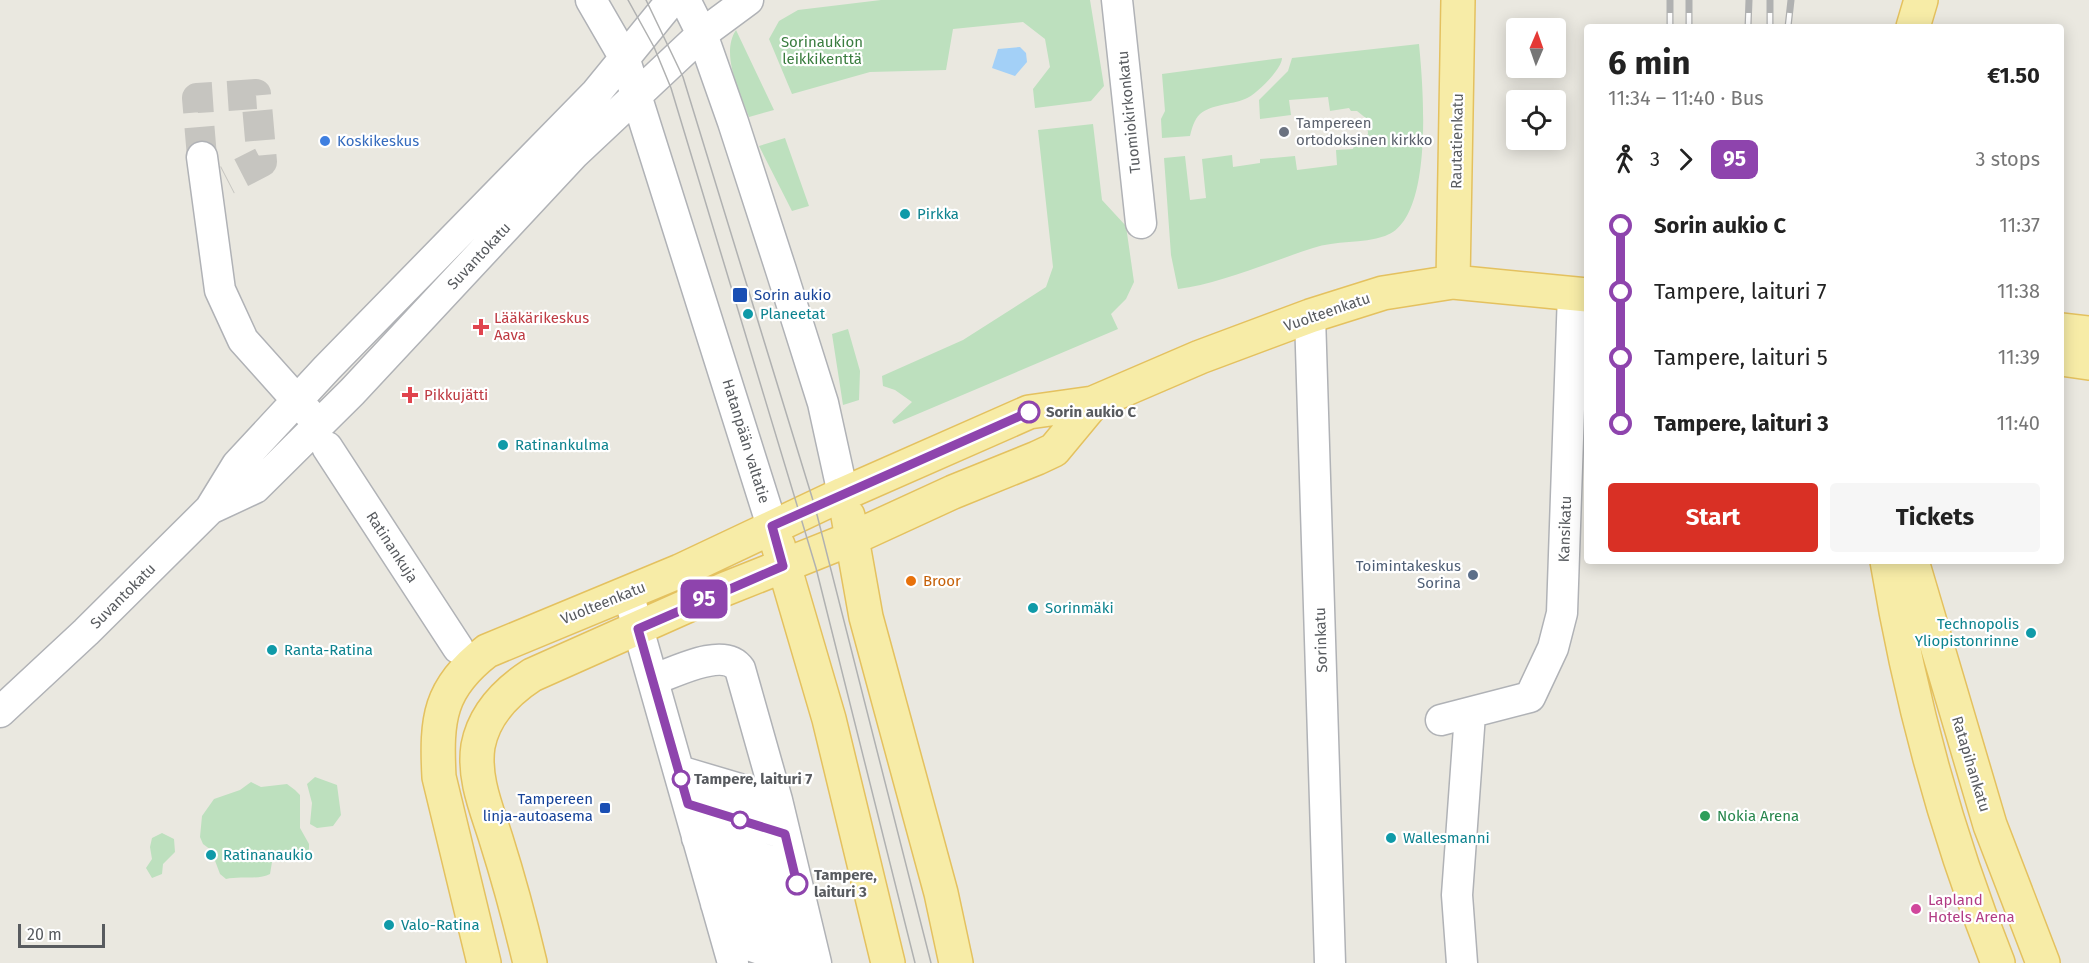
<!DOCTYPE html>
<html lang="en">
<head>
<meta charset="utf-8">
<style>
  body { margin:0; font-family:"Fira Sans",sans-serif; background:#f6f6f6; color:#222; height:100vh; display:flex; flex-direction:column; font-size:22px; white-space:nowrap }
  * { box-sizing:border-box; margin:0 }
  p { font-size:20px; color:#767676 }
  .icon { flex:none; width:33px; height:33px; fill:none; stroke:currentColor; stroke-width:2; stroke-linecap:round; stroke-linejoin:round }
  .map { position:relative; flex:1; overflow:hidden }
  .details { position:absolute; left:1584px; top:24px; width:480px; height:540px; display:flex; flex-direction:column; background:#fff; border-radius:6px; box-shadow:0 3px 15px #0003 }
  .details>* { flex:none }
  .badge { padding:0 12px; border-radius:9px; font-size:21px; line-height:39px }
  .needle { width:39px; rotate:2deg }
  .fabs { position:absolute; left:1506px; top:18px; display:grid; gap:12px }
  .fabs a { display:grid; place-items:center; width:60px; height:60px; border-radius:6px; background:#fff; box-shadow:0 3px 15px #0003; font-size:30px }
  .scale { position:absolute; left:18px; bottom:15px; width:87px; box-sizing:border-box; padding-left:6px; border:3px solid #585b5f; border-top:0; font-size:16px; line-height:21px; white-space:nowrap; color:#585b5f; -webkit-text-stroke:4px #fff; paint-order:stroke }
  .map>.badge { position:absolute; translate:-50% -50%; box-shadow:0 0 0 3px #fff }
  .legs { display:flex; align-items:center; gap:9px; height:66px; padding:0 24px; font-size:20px }
  .legs p { margin-inline-start:auto }
  .head { display:flex; align-items:center; justify-content:space-between; height:102px; padding:0 24px }
  h1 { font-size:33px; font-weight:700; line-height:45px }
  .button { display:flex; gap:12px; margin-top:auto; padding:12px 24px }
  .button a { flex:1; height:69px; border-radius:6px; background:#d93025; color:#fff; font-size:24px; font-weight:700; line-height:69px; text-align:center }
  .button a+a { background:#f6f6f6; color:#222 }
  ul { padding:0 24px; list-style:none }
  li { display:flex; align-items:center; gap:21px; height:66px; font-size:22px }
  li i { display:grid; place-items:center; width:9px; height:100%; margin:0 8px; background:currentColor }
  li i::after { content:''; width:15px; height:15px; margin:-8px; border:4px solid; border-radius:50%; background:#fff }
  li p { margin-inline-start:auto }
  li:first-child i { background:linear-gradient(#0000 50%,currentColor 0) }
  li:last-child i { background:linear-gradient(currentColor 50%,#0000 0) }
  .map>svg:first-child { display:block }
  .green { fill:#bde0be }
  .water { fill:#a3d0f7 }
  .lines { fill:none; stroke-linecap:round; stroke-linejoin:round }
  .minor-tunnel { stroke:#c6c5c0; stroke-width:30; stroke-dasharray:30 15; stroke-linecap:butt }
  .minor-casing { stroke:#b0b2b6; stroke-width:33 }
  .major-casing { stroke:#e4c15f; stroke-width:36 }
  .minor { stroke:#fff; stroke-width:30 }
  .major { stroke:#f7eca7; stroke-width:33 }
  .tram { stroke:#b0b1b1; stroke-width:1.5 }
  .rail-casing { stroke:#b0b1b1; stroke-width:7 }
  .rail { stroke:#fff; stroke-width:4.5; stroke-dasharray:14; stroke-linecap:butt }
  .line-1-casing { stroke:#fff; stroke-width:14 }
  .line-1 { stroke:#8e44ad; stroke-width:9 }
  .worship-dot { fill:#6b7280; stroke:#fff; stroke-width:2 }
  .shop-dot { fill:#3f7fe0; stroke:#fff; stroke-width:2 }
  .culture-dot { fill:#0f9aa8; stroke:#fff; stroke-width:2 }
  .transit-dot { fill:#1a4fb4; stroke:#fff; stroke-width:2 }
  .health-dot { fill:#e0444e; stroke:#fff; stroke-width:2 }
  .stop-1-dot { fill:#fff; stroke:#8e44ad; stroke-width:3 }
  .service-dot { fill:#5c6f8a; stroke:#fff; stroke-width:2 }
  .food-dot { fill:#e8710a; stroke:#fff; stroke-width:2 }
  .leisure-dot { fill:#2e9e5b; stroke:#fff; stroke-width:2 }
  .hotel-dot { fill:#d1479c; stroke:#fff; stroke-width:2 }
  .labels { text-anchor:middle; dominant-baseline:central; stroke-width:4.5; stroke-linejoin:round; paint-order:stroke }
  .park-label { font-size:15px; fill:#3a7d3f; stroke:#fff }
  .street-label { font-size:15px; fill:#585b5f; stroke:#fff }
  .worship-label { font-size:15px; fill:#5b616d; stroke:#fff; text-anchor:start }
  .shop-label { font-size:15px; fill:#366cbe; stroke:#fff; text-anchor:start }
  .culture-label { font-size:15px; fill:#0d838f; stroke:#fff; text-anchor:start }
  .transit-label { font-size:15px; fill:#164399; stroke:#fff; text-anchor:start }
  .health-label { font-size:15px; fill:#be3a42; stroke:#fff; text-anchor:start }
  .stop-label { font-size:15px; font-weight:bold; fill:#585b5f; stroke:#fff; text-anchor:start }
  .service-label { font-size:15px; fill:#4e5e75; stroke:#fff; text-anchor:end }
  .food-label { font-size:15px; fill:#c56008; stroke:#fff; text-anchor:start }
  .leisure-label { font-size:15px; fill:#27864d; stroke:#fff; text-anchor:start }
  .hotel-label { font-size:15px; fill:#b23c85; stroke:#fff; text-anchor:start }
</style>
</head>
<body>
<div class="map">
<svg width="2089" height="963" viewBox="0 0 2089 963">
  <rect width="100%" height="100%" fill="#eae8e0"/>
  <path class="green" d="M 881,0 L 1090,0 L 1104,86 L 1091,101 L 1035,108 L 1033,89 L 1050,67 L 1045,39 L 1023,22 L 953,29 L 946,70 L 870,72 L 792,94 L 769,39 L 779,21 L 798,10 Z
    M 736,30 L 774,110 L 749,117 C 740,92 720,54 736,30 Z
    M 1419,44 C 1423,85 1435,220 1385,236 C 1362,244 1336,240 1313,248 C 1272,261 1220,284 1178,289 L 1171,255 L 1164,158 L 1185,156 L 1190,200 L 1206,198 L 1202,159 L 1232,155 L 1233,167 L 1260,163 L 1260,159 L 1295,156 L 1297,170 L 1337,165 L 1336,150 L 1353,149 L 1354,144 L 1360,144 L 1368,134 L 1367,119 L 1357,111 L 1351,111 L 1349,108 L 1330,111 L 1328,97 L 1289,100 L 1291,115 L 1260,119 L 1259,100 L 1288,71 L 1292,58 Z
    M 1282,58 C 1282,69 1256,95 1245,99 C 1231,105 1212,104 1200,114 C 1194,120 1192,128 1190,136 L 1162,138 L 1161,119 L 1165,111 L 1162,74 Z
    M 1093,124 L 1102,200 L 1126,226 L 1134,282 L 1126,299 L 1111,314 L 1118,329 L 894,424 L 892,421 L 912,402 L 895,390 L 883,386 L 882,376 L 963,340 L 1046,287 L 1053,267 L 1038,130 Z
    M 785,138 L 809,206 L 792,211 L 759,146 Z
    M 848,329 L 860,371 L 859,400 L 843,405 L 832,334 Z
    M 315,777 L 337,785 L 341,815 L 333,826 L 317,828 L 310,824 L 312,803 L 307,784 Z
    M 251,782 L 261,787 L 287,784 L 295,790 L 300,795 L 300,828 L 309,844 L 309,852 L 296,861 L 272,862 L 270,874 C 259,880 240,876 226,879 L 220,874 L 211,850 L 203,844 L 200,837 L 202,816 L 214,799 L 240,790 Z
    M 162,833 L 174,839 L 175,852 L 163,864 L 162,874 L 152,878 L 146,868 L 152,859 L 150,847 L 152,838 Z"/>
  <path class="water" d="M 1020,47 L 1026,53 L 1027,62 L 1015,76 L 992,68 L 998,49 Z"/>
  <g class="lines">
    <path class="minor-tunnel" d="M 202,157 L 197,98 L 256,94 L 262,162 L 227,180"/>
    <defs>
      <path id="minor" d="M 591,0 L 624,57 L 772,526
        M 685,0 L 702,34 L 733,122 L 781,270 L 823,403 L 843,494
        M 1117,0 L 1141,223
        M 202,157 L 220,290 L 243,340 L 311,416
        M 1310,316 L 1330,963
        M 327,447 L 458,648
        M 210,509 L 255,488 L 352,392 L 574,154 L 702,34 L 748,0
        M 628,593 L 733,963
        M 653,680 C 675,672 724,646 740,669 L 777,800 L 816,963
        M 0,712 L 86,632 L 210,509 L 237,465 L 327,368 L 596,93 L 672,0
        M 1441,720 L 1530,697 L 1553,648 L 1562,613 L 1573,293
        M 679,771 L 777,800
        M 688,804 L 785,834
        M 697,838 L 793,868
        M 707,871 L 801,901
        M 716,904 L 809,935
        M 726,937 L 800,963
        M 1462,963 L 1457,895 L 1470,714"/>
      <path id="major" d="M 1913,27 L 1921,0
        M 1453,282 L 1458,0
        M 2061,330 L 2089,333
        M 2061,359 L 2089,363
        M 848,516 L 866,617 L 941,893 L 956,963
        M 778,545 L 829,719 L 888,963
        M 1887,561 C 1910,699 1946,833 1998,963
        M 1912,561 L 1990,825 L 2043,963
        M 484,963 L 439,777 C 436,719 439,688 487,651 L 680,571 L 843,494 L 1029,412 L 1093,403 L 1200,357 L 1310,316 L 1383,293 L 1453,282 L 1587,295
        M 530,963 C 520,921 509,880 496,839 C 487,810 473,778 478,746 C 484,714 506,692 532,675 L 725,589 L 853,538 L 953,492 L 1037,458 L 1054,450 L 1093,403"/>
    </defs>
    <use href="#minor" class="minor-casing"/>
    <use href="#major" class="major-casing"/>
    <use href="#minor" class="minor"/>
    <use href="#major" class="major"/>
    <path class="tram" d="M 628,0 L 654,47 L 671,88 L 816,568 L 915,963
      M 646,0 L 683,77 L 815,507 L 931,963"/>
    <defs>
      <path id="rail" d="M 1670,27 L 1670,0
        M 1689,27 L 1689,0
        M 1748,27 L 1749,0
        M 1770,27 L 1770,0
        M 1788,27 L 1791,0"/>
    </defs>
    <use href="#rail" class="rail-casing"/>
    <use href="#rail" class="rail"/>
  </g>
  <g class="lines">
    <defs>
      <path id="line-1" d="M 797,884 L 785,834 L 688,804 L 638,629 L 783,566 L 772,526 L 1029,412"/>
    </defs>
    <use href="#line-1" class="line-1-casing"/>
    <use href="#line-1" class="line-1"/>
  </g>
  <circle class="worship-dot" cx="1284" cy="132" r="6"/>
  <circle class="shop-dot" cx="325" cy="141" r="6"/>
  <g class="culture-dot">
    <circle cx="905" cy="214" r="6"/>
    <circle cx="748" cy="314" r="6"/>
    <circle cx="503" cy="445" r="6"/>
    <circle cx="1033" cy="608" r="6"/>
    <circle cx="2031" cy="633" r="6"/>
    <circle cx="272" cy="650" r="6"/>
    <circle cx="1391" cy="838" r="6"/>
    <circle cx="211" cy="855" r="6"/>
    <circle cx="389" cy="925" r="6"/>
  </g>
  <g class="transit-dot">
    <rect x="732" y="287" width="16" height="16" rx="3"/>
    <rect x="599" y="802" width="12" height="12" rx="3"/>
  </g>
  <g class="health-dot">
    <path d="M478 318h6v6h6v6h-6v6h-6v-6h-6v-6h6z"/>
    <path d="M407 386h6v6h6v6h-6v6h-6v-6h-6v-6h6z"/>
  </g>
  <g class="stop-1-dot">
    <circle cx="1029" cy="412" r="10"/>
    <circle cx="681" cy="779" r="8"/>
    <circle cx="740" cy="820" r="8"/>
    <circle cx="797" cy="884" r="10"/>
  </g>
  <circle class="service-dot" cx="1473" cy="575" r="6"/>
  <circle class="food-dot" cx="911" cy="581" r="6"/>
  <circle class="leisure-dot" cx="1705" cy="816" r="6"/>
  <circle class="hotel-dot" cx="1916" cy="909" r="6"/>
  <g class="labels">
    <g class="park-label">
      <text x="822" y="42">Sorinaukion<tspan x="822" dy="17">leikkikenttä</tspan></text>
    </g>
    <g class="street-label">
      <text transform="translate(1129 112) rotate(-96)">Tuomiokirkonkatu</text>
      <text transform="translate(1457 141) rotate(-89)">Rautatienkatu</text>
      <text transform="translate(479 256) rotate(-47)">Suvantokatu</text>
      <text transform="translate(1327 312) rotate(-19)">Vuolteenkatu</text>
      <text transform="translate(746 441) rotate(73)">Hatanpään valtatie</text>
      <text transform="translate(1565 529) rotate(-88)">Kansikatu</text>
      <text transform="translate(392 547) rotate(57)">Ratinankuja</text>
      <text transform="translate(123 596) rotate(-45)">Suvantokatu</text>
      <text transform="translate(603 603) rotate(-22)">Vuolteenkatu</text>
      <text transform="translate(1321 640) rotate(-92)">Sorinkatu</text>
      <text transform="translate(1971 764) rotate(73)">Ratapihankatu</text>
    </g>
    <g class="worship-label">
      <text x="1296" y="123">Tampereen<tspan x="1296" dy="17">ortodoksinen kirkko</tspan></text>
    </g>
    <g class="shop-label">
      <text x="337" y="141">Koskikeskus</text>
    </g>
    <g class="culture-label">
      <text x="917" y="214">Pirkka</text>
      <text x="760" y="314">Planeetat</text>
      <text x="515" y="445">Ratinankulma</text>
      <text x="1045" y="608">Sorinmäki</text>
      <text x="2019" y="624" text-anchor="end">Technopolis<tspan x="2019" dy="17">Yliopistonrinne</tspan></text>
      <text x="284" y="650">Ranta-Ratina</text>
      <text x="1403" y="838">Wallesmanni</text>
      <text x="223" y="855">Ratinanaukio</text>
      <text x="401" y="925">Valo-Ratina</text>
    </g>
    <g class="transit-label">
      <text x="754" y="295">Sorin aukio</text>
      <text x="593" y="799" text-anchor="end">Tampereen<tspan x="593" dy="17">linja-autoasema</tspan></text>
    </g>
    <g class="health-label">
      <text x="494" y="318">Lääkärikeskus<tspan x="494" dy="17">Aava</tspan></text>
      <text x="424" y="395">Pikkujätti</text>
    </g>
    <g class="stop-label">
      <text x="1046" y="412">Sorin aukio C</text>
      <text x="694" y="779">Tampere, laituri 7</text>
      <text x="814" y="875">Tampere,<tspan x="814" dy="17">laituri 3</tspan></text>
    </g>
    <g class="service-label">
      <text x="1461" y="566">Toimintakeskus<tspan x="1461" dy="17">Sorina</tspan></text>
    </g>
    <g class="food-label">
      <text x="923" y="581">Broor</text>
    </g>
    <g class="leisure-label">
      <text x="1717" y="816">Nokia Arena</text>
    </g>
    <g class="hotel-label">
      <text x="1928" y="900">Lapland<tspan x="1928" dy="17">Hotels Arena</tspan></text>
    </g>
  </g>
</svg>
<div class="fabs">
<a><svg class="needle" viewBox="-14 -14 28 28"><path d="M0-13l5 13h-10z" fill="#e53935"/><path d="M0 13l5-13h-10z" fill="#767676"/></svg></a>
<a><svg class="icon" aria-label="locate" viewBox="0 0 24 24"><circle cx="12" cy="12" r="6"/><path d="M12 2v4M12 18v4M2 12h4M18 12h4"/></svg></a>
</div>
<div class="scale">20 m</div>
<b class="badge" style="left:704px;top:599px;background:#8e44ad;color:#fff">95</b>
<section class="details">
<div class="head"><div><h1>6 min</h1><p>11:34 – 11:40 · Bus</p></div><b>€1.50</b></div>
<div class="legs"><svg class="icon" aria-label="walk" viewBox="0 0 24 24"><circle cx="13" cy="4" r="2"/><path d="M13 8l-2 6 4 7M11 14l-3 7M7 12l3-4h3l4 4"/></svg>3<svg class="icon" aria-label="forward" viewBox="0 0 24 24"><path d="M9 5l7 7-7 7"/></svg><b class="badge" style="background:#8e44ad;color:#fff">95</b><p>3 stops</p></div>
<ul>
<li><i style="color:#8e44ad"></i><b>Sorin aukio C</b><p>11:37</p></li>
<li><i style="color:#8e44ad"></i><span>Tampere, laituri 7</span><p>11:38</p></li>
<li><i style="color:#8e44ad"></i><span>Tampere, laituri 5</span><p>11:39</p></li>
<li><i style="color:#8e44ad"></i><b>Tampere, laituri 3</b><p>11:40</p></li>
</ul>
<div class="button"><a>Start</a><a>Tickets</a></div>
</section>
</div>
</body>
</html>
